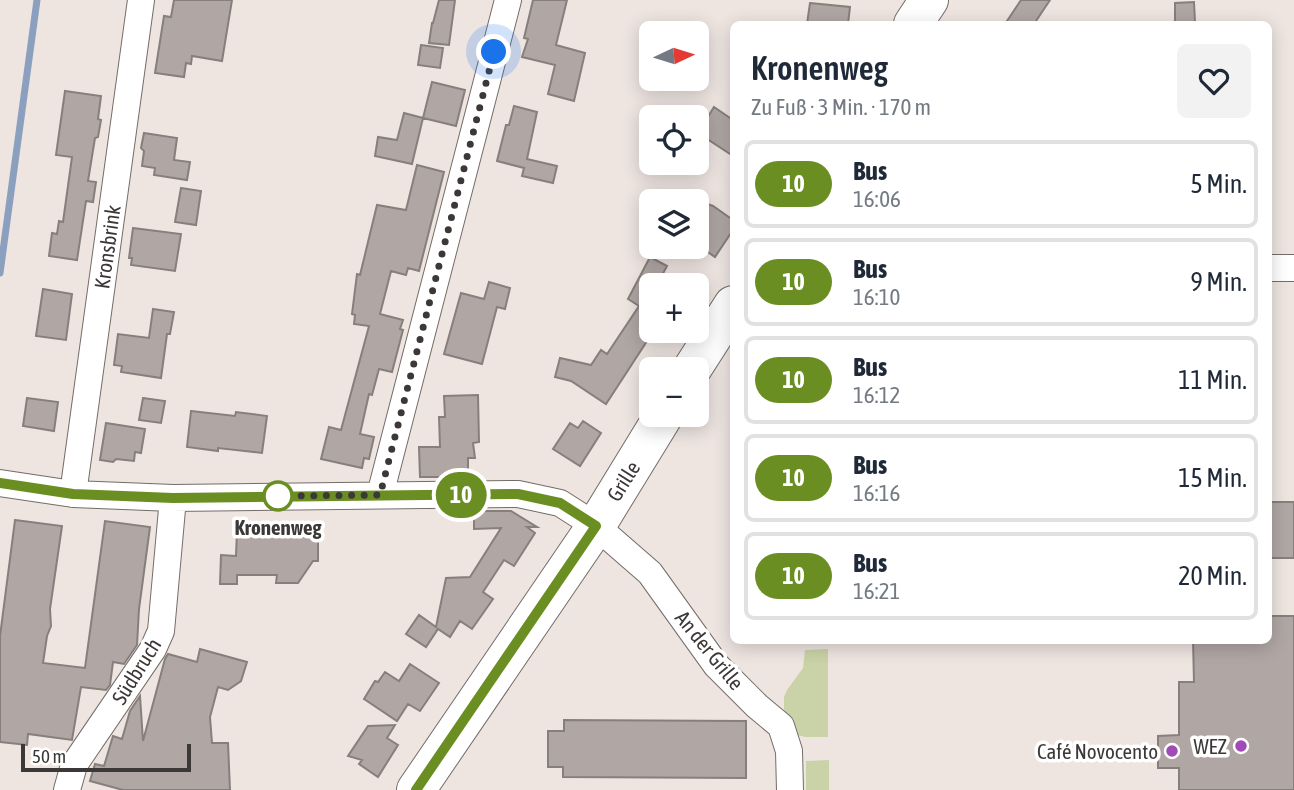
<!DOCTYPE html>
<html lang="de">
<head>
<meta charset="utf-8">
<style>
  body { margin:0; font-family:"Asap Condensed",sans-serif; background:#f2f2f3; color:#1f2937; height:100vh; display:flex; flex-direction:column; font-size:26px; white-space:nowrap }
  * { box-sizing:border-box; margin:0 }
  p { font-size:23px; color:#747a83 }
  .icon { flex:none; width:38px; height:38px; fill:none; stroke:currentColor; stroke-width:2; stroke-linecap:round; stroke-linejoin:round }
  .map { position:relative; flex:1; overflow:hidden }
  .side { position:absolute; left:730px; top:21px; width:542px; height:623px; display:flex; flex-direction:column; background:#fff; border-radius:10px; box-shadow:0 4px 18px #0003 }
  .side>* { flex:none }
  .badge { padding:0 14px; border-radius:23px; font-size:24px; line-height:46px }
  .needle { width:46px; rotate:86deg }
  .tools { position:absolute; left:639px; top:21px; display:grid; gap:14px }
  .tools a { display:grid; place-items:center; width:70px; height:70px; border-radius:10px; background:#fff; box-shadow:0 4px 18px #0003; font-size:35px }
  .scale { position:absolute; left:21px; bottom:18px; width:170px; box-sizing:border-box; padding-left:7px; border:4px solid #3c3837; border-top:0; font-size:19px; line-height:24px; white-space:nowrap; color:#3c3837; -webkit-text-stroke:5px #fff; paint-order:stroke }
  .you { position:absolute; width:35px; height:35px; margin:-18px; border:5px solid #fff; border-radius:50%; background:#1a73e8; box-shadow:0 0 0 10px #1a73e833 }
  .map>.badge { position:absolute; translate:-50% -50%; box-shadow:0 0 0 4px #fff }
  .round { display:grid; place-items:center; flex:none; width:74px; height:74px; border-radius:10px; background:#f2f2f3 }
  .summary { display:flex; align-items:center; justify-content:space-between; height:119px; padding:0 21px }
  h1 { font-size:33px; font-weight:600; line-height:52px }
  ul { padding:0; list-style:none }
  li { display:flex; align-items:center; gap:21px; height:88px; margin:0 14px 10px; padding:0 7px; border:4px solid #e0e1e3; border-radius:10px }
  li div { flex:1 }
  li b { display:block; font-size:26px }
  li em { font-style:normal }
  li .badge { min-width:77px; font-weight:700; text-align:center }
  .map>svg:first-child { display:block }
  .green { fill:#cad3a7 }
  .lines { fill:none; stroke-linecap:round; stroke-linejoin:round }
  .stream { stroke:#8ba0bf; stroke-width:7 }
  .building { fill:#b0a7a5; stroke:#877f7c; stroke-width:2 }
  .street-casing { stroke:#746c69; stroke-width:28 }
  .secondary-casing { stroke:#746c69; stroke-width:40 }
  .street { stroke:#fff; stroke-width:26 }
  .secondary { stroke:#fff; stroke-width:38 }
  .line-casing { stroke:#fff; stroke-width:16 }
  .line { stroke:#6b8e23; stroke-width:10 }
  .walk { stroke:#3c3837; stroke-width:7; stroke-dasharray:0 12.6 }
  .stop-dot { fill:#fff; stroke:#6b8e23; stroke-width:3.5 }
  .poi-dot { fill:#a04bb8; stroke:#fff; stroke-width:2.5 }
  .labels { text-anchor:middle; dominant-baseline:central; stroke-width:7; stroke-linejoin:round; paint-order:stroke }
  .street-label { font-size:21px; fill:#3c3837; stroke:#fff }
  .stop-label { font-size:21px; font-weight:bold; fill:#3c3837; stroke:#fff }
  .poi-label { font-size:21px; fill:#3c3837; stroke:#fff; text-anchor:end }
</style>
</head>
<body>
<div class="map">
<svg width="1294" height="790" viewBox="0 0 1294 790">
  <rect width="100%" height="100%" fill="#eee5e1"/>
  <path class="green" d="M 828,649 L 828,737 L 806,737 L 797,735 L 793,724 L 784,710 L 784,697 L 787,690 L 803,668 L 805,650 Z
    M 829,760 L 829,790 L 806,790 L 806,761 Z"/>
  <g class="lines">
    <path class="stream" d="M 0,273 L 37,0"/>
  </g>
  <path class="building" d="M 174,0 L 232,0 L 222,61 L 192,56 L 191,64 L 186,63 L 184,77 L 155,73 L 164,16 L 171,17 Z
    M 439,0 L 455,0 L 449,45 L 429,43 L 432,23 L 433,23 Z
    M 533,0 L 567,0 L 556,45 L 585,53 L 574,101 L 548,94 L 555,65 L 522,57 L 528,39 L 524,38 Z
    M 1021,0 L 1050,0 L 1034,24 L 1005,24 Z
    M 1194,2 L 1195,22 L 1175,22 L 1175,3 Z
    M 810,3 L 850,7 L 848,24 L 807,24 Z
    M 421,45 L 443,48 L 440,68 L 418,65 Z
    M 432,82 L 465,90 L 456,126 L 423,118 Z
    M 65,91 L 101,96 L 98,119 L 101,120 L 98,137 L 95,138 L 88,181 L 96,182 L 93,202 L 86,201 L 77,260 L 49,256 L 52,233 L 57,234 L 59,221 L 63,222 L 72,157 L 56,155 Z
    M 514,106 L 537,112 L 527,159 L 557,166 L 553,183 L 522,176 L 524,168 L 497,161 L 506,125 L 509,125 Z
    M 714,107 L 733,120 L 733,156 L 698,133 Z
    M 404,113 L 423,118 L 412,164 L 375,156 L 378,137 L 397,140 Z
    M 144,133 L 177,138 L 174,160 L 190,162 L 187,180 L 154,175 L 155,168 L 142,166 L 144,151 L 141,148 Z
    M 417,165 L 444,172 L 419,271 L 408,268 L 406,275 L 391,271 L 380,314 L 403,320 L 400,329 L 403,330 L 392,372 L 379,369 L 372,395 L 369,394 L 360,434 L 374,437 L 369,459 L 364,458 L 362,468 L 321,459 L 329,427 L 341,430 L 369,326 L 354,324 L 355,315 L 352,314 L 357,274 L 360,275 L 377,205 L 406,210 Z
    M 181,188 L 201,191 L 196,225 L 175,222 Z
    M 696,200 L 713,206 L 733,220 L 733,230 L 715,257 L 696,244 Z
    M 133,228 L 181,234 L 175,271 L 131,265 L 132,258 L 129,258 Z
    M 650,257 L 667,266 L 657,285 L 651,285 L 651,335 L 606,404 L 571,381 L 555,377 L 560,358 L 591,365 L 601,350 L 607,354 L 639,306 L 628,299 Z
    M 489,282 L 510,288 L 505,309 L 497,307 L 482,364 L 444,354 L 461,293 L 484,299 Z
    M 43,289 L 72,294 L 66,340 L 36,336 Z
    M 153,309 L 174,312 L 170,334 L 167,334 L 161,378 L 121,372 L 122,366 L 114,365 L 118,334 L 149,338 Z
    M 478,395 L 479,442 L 473,443 L 475,458 L 468,458 L 468,471 L 456,477 L 420,477 L 419,447 L 440,447 L 439,417 L 445,417 L 444,396 Z
    M 27,398 L 58,402 L 54,431 L 23,426 Z
    M 143,398 L 165,401 L 161,423 L 139,420 Z
    M 191,411 L 235,416 L 236,412 L 267,416 L 262,453 L 218,448 L 218,451 L 187,447 Z
    M 583,421 L 601,433 L 580,466 L 553,449 L 570,423 L 578,428 Z
    M 106,423 L 145,429 L 141,453 L 135,452 L 134,461 L 116,459 L 113,462 L 100,460 Z
    M 1269,502 L 1294,502 L 1294,558 L 1269,558 Z
    M 474,511 L 511,511 L 537,527 L 527,527 L 535,533 L 514,566 L 504,560 L 483,592 L 493,599 L 472,629 L 460,621 L 450,637 L 438,629 L 426,647 L 406,634 L 419,615 L 436,627 L 446,578 L 470,577 L 501,528 L 474,529 Z
    M 15,520 L 62,526 L 50,609 L 51,626 L 47,636 L 43,663 L 85,668 L 105,521 L 150,527 L 139,609 L 137,645 L 124,664 L 113,662 L 110,685 L 106,690 L 81,687 L 72,740 L 28,734 L 27,745 L 0,742 L 0,636 Z
    M 307,530 L 307,536 L 318,536 L 318,561 L 313,561 L 298,583 L 276,583 L 277,575 L 237,575 L 237,584 L 220,584 L 221,555 L 236,556 L 237,531 Z
    M 1269,616 L 1294,616 L 1294,790 L 1179,790 L 1179,768 L 1158,768 L 1158,736 L 1179,735 L 1179,682 L 1194,682 L 1193,640 L 1269,640 Z
    M 200,649 L 247,662 L 241,681 L 228,690 L 218,687 L 210,717 L 212,743 L 228,743 L 230,790 L 123,790 L 90,781 L 95,764 L 104,766 L 113,736 L 122,739 L 130,711 L 140,696 L 143,741 L 165,659 L 168,654 L 197,662 Z
    M 410,664 L 439,683 L 420,711 L 408,704 L 397,721 L 364,699 L 375,681 L 378,682 L 385,672 L 399,681 Z
    M 564,720 L 746,721 L 746,778 L 563,777 L 563,767 L 548,767 L 548,731 L 564,731 Z
    M 395,725 L 387,738 L 398,745 L 378,777 L 359,764 L 362,760 L 348,756 L 368,726 Z"/>
  <g class="lines">
    <defs>
      <path id="street" d="M 1269,268 L 1294,268
        M 0,483 L 73,494 L 173,498 L 518,494 L 560,503 L 596,526 L 650,573 L 716,665 L 757,706 L 781,726 L 789,751 L 790,790
        M 73,494 L 141,0
        M 380,495 L 508,0
        M 67,790 L 74,765 L 153,649 L 161,631 L 173,498"/>
      <path id="secondary" d="M 913,24 L 929,0
        M 692,369 L 733,305
        M 416,790 L 596,526 L 664,415"/>
    </defs>
    <use href="#street" class="street-casing"/>
    <use href="#secondary" class="secondary-casing"/>
    <use href="#street" class="street"/>
    <use href="#secondary" class="secondary"/>
  </g>
  <g class="lines">
    <defs>
      <path id="line" d="M 0,483 L 73,494 L 173,498 L 518,494 L 560,503 L 596,526 L 416,790"/>
    </defs>
    <use href="#line" class="line-casing"/>
    <use href="#line" class="line"/>
    <path class="walk" d="M 278,496 L 277,496 L 380,495 L 494,52"/>
  </g>
  <circle class="stop-dot" cx="278" cy="496" r="14"/>
  <g class="poi-dot">
    <circle cx="1241" cy="746" r="7"/>
    <circle cx="1172" cy="751" r="7"/>
  </g>
  <g class="labels">
    <g class="street-label">
      <text transform="translate(107 247) rotate(-82)">Kronsbrink</text>
      <text transform="translate(623 481) rotate(-58)">Grille</text>
      <text transform="translate(710 650) rotate(51)">An der Grille</text>
      <text transform="translate(136 671) rotate(-58)">Südbruch</text>
    </g>
    <g class="stop-label">
      <text x="278" y="527">Kronenweg</text>
    </g>
    <g class="poi-label">
      <text x="1227" y="746">WEZ</text>
      <text x="1158" y="751">Café Novocento</text>
    </g>
  </g>
</svg>
<div class="tools">
<a><svg class="needle" viewBox="-14 -14 28 28"><path d="M0-13l5 13h-10z" fill="#e53935"/><path d="M0 13l5-13h-10z" fill="#747a83"/></svg></a>
<a><svg class="icon" aria-label="locate" viewBox="0 0 24 24"><circle cx="12" cy="12" r="6"/><path d="M12 2v4M12 18v4M2 12h4M18 12h4"/></svg></a>
<a><svg class="icon" aria-label="layers" viewBox="0 0 24 24"><path d="M12 4l9 5-9 5-9-5zM3 14l9 5 9-5"/></svg></a>
<a>+</a>
<a>−</a>
</div>
<div class="scale">50 m</div>
<div class="you" style="left:494px;top:52px"></div>
<b class="badge" style="left:461px;top:495px;background:#6b8e23;color:#fff">10</b>
<section class="side">
<div class="summary"><div><h1>Kronenweg</h1><p>Zu Fuß · 3 Min. · 170 m</p></div><a class="round"><svg class="icon" aria-label="heart" viewBox="0 0 24 24"><path d="M12 20l-8-8c-3-5 5-10 8-4 3-6 11-1 8 4z"/></svg></a></div>
<ul>
<li><span class="badge" style="background:#6b8e23;color:#fff">10</span><div><b>Bus</b><p>16:06</p></div><em>5 Min.</em></li>
<li><span class="badge" style="background:#6b8e23;color:#fff">10</span><div><b>Bus</b><p>16:10</p></div><em>9 Min.</em></li>
<li><span class="badge" style="background:#6b8e23;color:#fff">10</span><div><b>Bus</b><p>16:12</p></div><em>11 Min.</em></li>
<li><span class="badge" style="background:#6b8e23;color:#fff">10</span><div><b>Bus</b><p>16:16</p></div><em>15 Min.</em></li>
<li><span class="badge" style="background:#6b8e23;color:#fff">10</span><div><b>Bus</b><p>16:21</p></div><em>20 Min.</em></li>
</ul>
</section>
</div>
</body>
</html>
